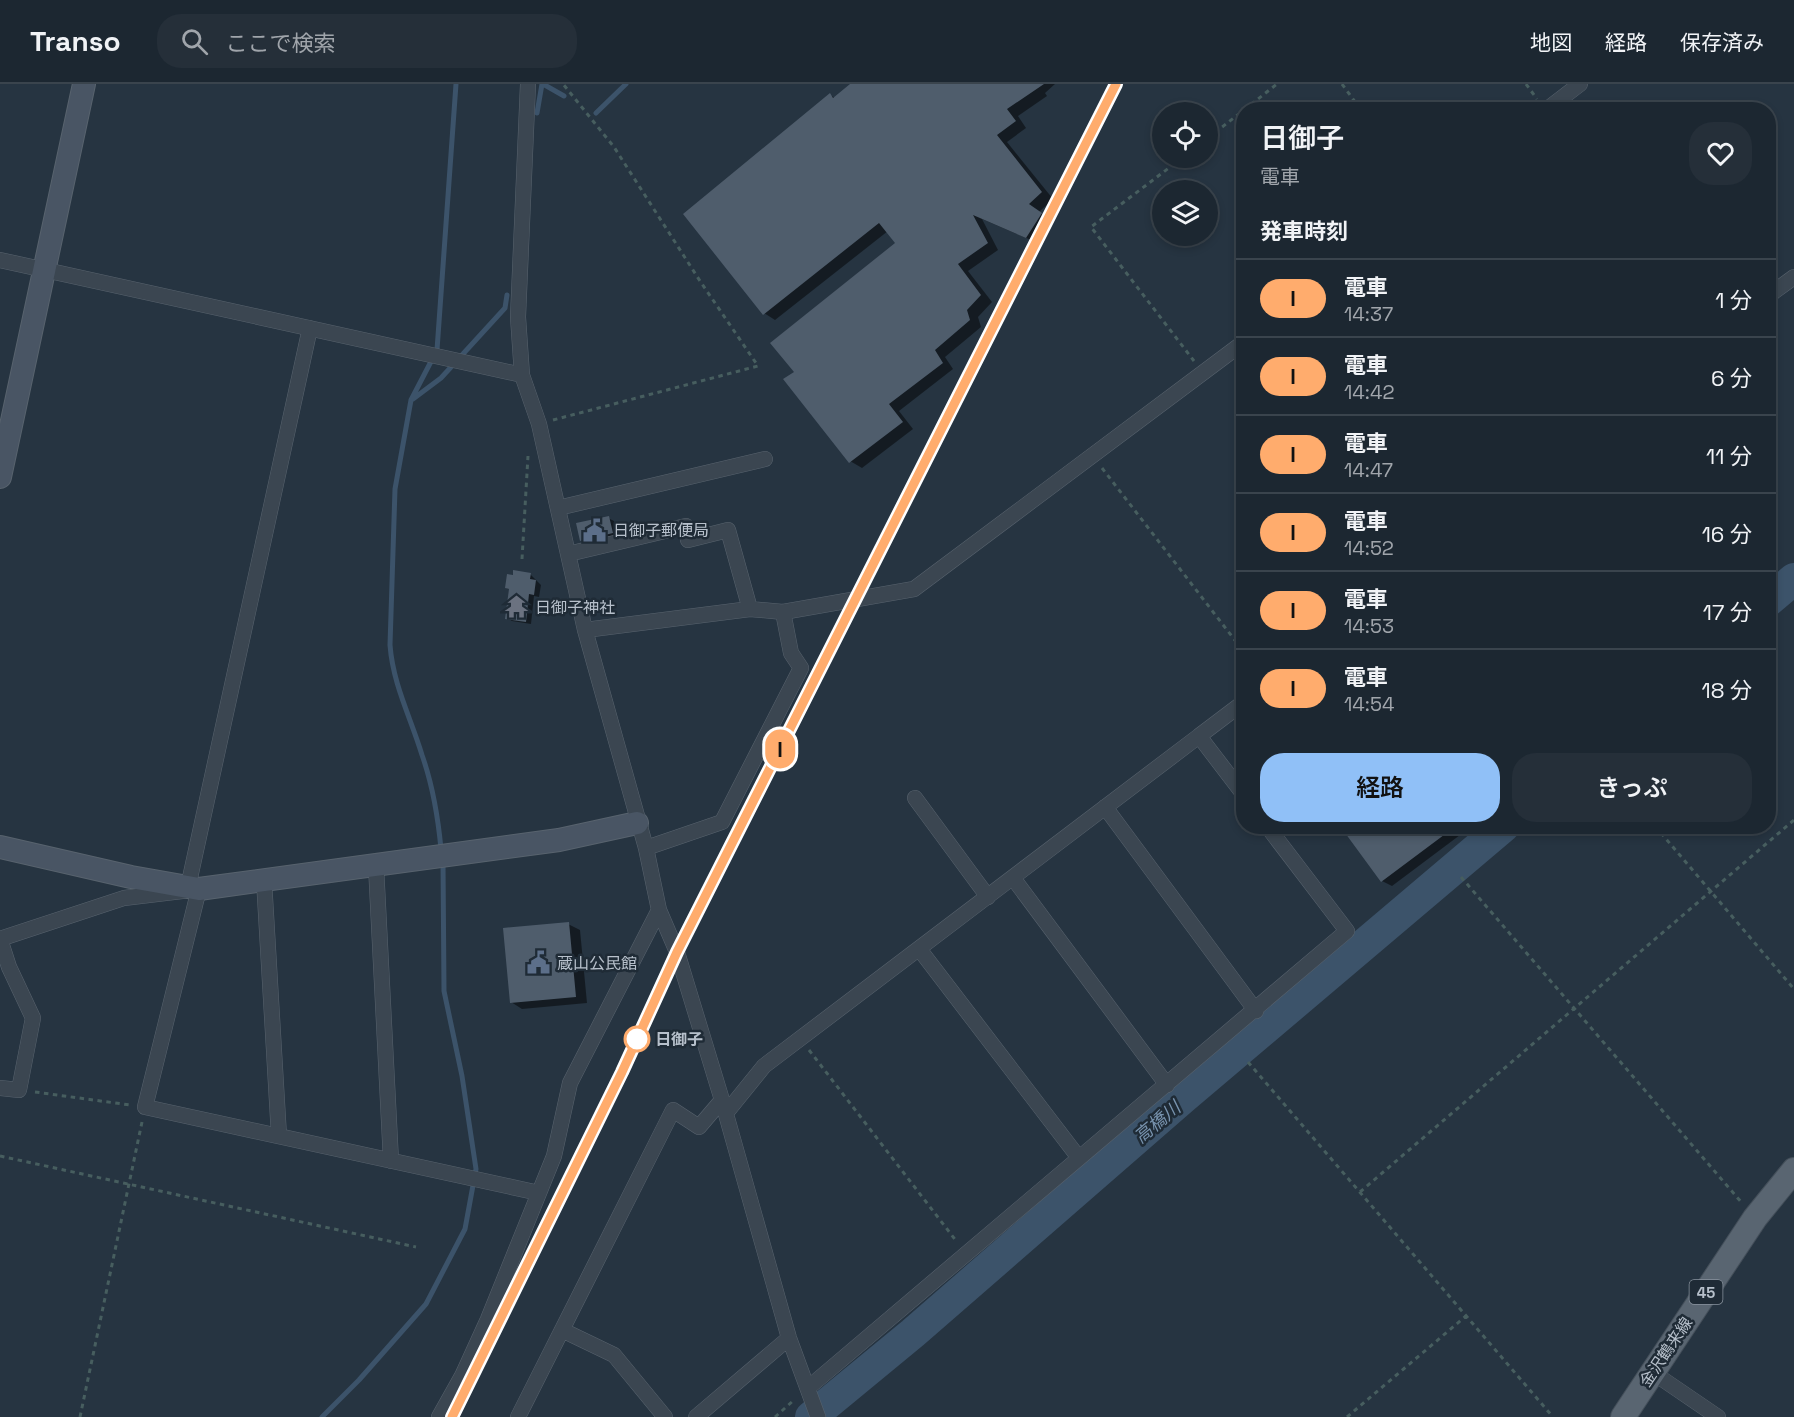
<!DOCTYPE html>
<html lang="ja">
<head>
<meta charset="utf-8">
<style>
  body { margin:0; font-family:"Space Grotesk","Noto Sans JP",sans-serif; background:#252f39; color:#f1f3f6; height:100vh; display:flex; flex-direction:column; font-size:22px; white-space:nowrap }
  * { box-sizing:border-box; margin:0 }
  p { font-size:20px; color:#a0a5ab }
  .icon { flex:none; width:33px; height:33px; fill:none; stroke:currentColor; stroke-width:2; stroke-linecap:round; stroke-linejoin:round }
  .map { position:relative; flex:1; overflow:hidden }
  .side { position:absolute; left:1236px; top:18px; width:540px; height:732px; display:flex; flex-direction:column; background:#1c2731; border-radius:24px; box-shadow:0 3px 9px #0003,0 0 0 2px #3a444d }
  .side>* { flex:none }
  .badge { padding:0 12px; border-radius:20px; font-size:21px; line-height:39px }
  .tools { position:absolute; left:1152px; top:18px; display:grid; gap:12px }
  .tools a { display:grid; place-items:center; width:66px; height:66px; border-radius:50%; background:#1c2731; box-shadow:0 3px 9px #0003,0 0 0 2px #3a444d; font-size:30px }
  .map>.badge { position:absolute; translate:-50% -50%; box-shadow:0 0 0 3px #fff }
  h2 { padding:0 24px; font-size:22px; line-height:54px }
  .round { display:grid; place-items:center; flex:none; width:63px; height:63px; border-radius:24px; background:#252f39 }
  .head { display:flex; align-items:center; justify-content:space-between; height:102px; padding:0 24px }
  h1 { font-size:28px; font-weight:600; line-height:45px }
  .button { display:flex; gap:12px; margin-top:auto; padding:12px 24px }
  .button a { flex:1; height:69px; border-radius:24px; background:#90c0f7; color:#111; font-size:24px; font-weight:600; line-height:69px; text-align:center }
  .button a+a { background:#252f39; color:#f1f3f6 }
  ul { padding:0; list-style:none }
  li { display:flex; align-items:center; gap:18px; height:78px; padding:0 24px; border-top:2px solid #3a444d }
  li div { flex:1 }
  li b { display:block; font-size:22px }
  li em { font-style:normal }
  li .badge { min-width:66px; font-weight:700; text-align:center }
  header { display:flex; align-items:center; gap:36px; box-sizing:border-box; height:84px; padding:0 30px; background:#1c2731; border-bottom:2px solid #3a444d }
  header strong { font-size:28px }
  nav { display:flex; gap:33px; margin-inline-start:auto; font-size:21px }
  .search { width:420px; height:54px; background:#252f39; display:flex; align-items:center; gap:15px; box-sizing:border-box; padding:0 21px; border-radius:24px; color:#a0a5ab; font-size:22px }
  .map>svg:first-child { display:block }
  .shadow { fill:#0007 }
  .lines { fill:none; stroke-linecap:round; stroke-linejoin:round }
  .stream { stroke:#3c536a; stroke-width:5 }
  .river { stroke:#3c536a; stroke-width:32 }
  .building { fill:#4f5d6c }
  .street-casing { stroke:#58636e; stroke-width:16 }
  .secondary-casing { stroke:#58636e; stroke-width:24 }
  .primary-casing { stroke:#444f5a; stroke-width:26 }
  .path { stroke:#475e5f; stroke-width:3; stroke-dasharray:4.5 4.5; stroke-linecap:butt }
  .street { stroke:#3b4651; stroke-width:15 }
  .secondary { stroke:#495564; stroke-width:22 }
  .primary { stroke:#596571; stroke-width:24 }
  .rail { stroke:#5d6a78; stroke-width:4.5; stroke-dasharray:6 6; stroke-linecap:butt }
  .line-casing { stroke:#fff; stroke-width:14 }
  .line { stroke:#ffac6d; stroke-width:9 }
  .stop-dot { fill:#fff; stroke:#ffac6d; stroke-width:3 }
  .labels { text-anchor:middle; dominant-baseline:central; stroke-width:5; stroke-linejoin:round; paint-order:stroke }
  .shield { fill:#1f2b36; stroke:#89939e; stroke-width:1.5 }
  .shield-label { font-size:15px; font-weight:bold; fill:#b7c0cb }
  .poi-label { font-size:16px; fill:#b7c0cb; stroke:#1f2b36; text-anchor:start }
  .stop-label { font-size:16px; font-weight:bold; fill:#b7c0cb; stroke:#1f2b36; text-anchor:start }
  .street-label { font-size:16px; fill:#b7c0cb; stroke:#1f2b36 }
  .water-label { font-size:18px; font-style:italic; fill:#7893ae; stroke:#1f2b36 }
</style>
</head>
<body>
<header>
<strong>Transo</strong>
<div class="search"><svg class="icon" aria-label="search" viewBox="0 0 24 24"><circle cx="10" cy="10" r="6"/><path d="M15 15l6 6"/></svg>ここで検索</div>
<nav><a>地図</a><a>経路</a><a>保存済み</a></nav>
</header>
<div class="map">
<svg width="1794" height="1333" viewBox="0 0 1794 1333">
  <rect width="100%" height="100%" fill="#263441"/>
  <path class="shadow" d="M 852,0 L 1055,0 L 1045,9 L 1047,12 L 1018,32 L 1026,44 L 1007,58 L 1053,115 L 1039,128 L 1052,136 L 1038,159 L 982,135 L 998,166 L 968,187 L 992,218 L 978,233 L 981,243 L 945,273 L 953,285 L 899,327 L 913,345 L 862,384 L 850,377 L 796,289 L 897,159 L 888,147 L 775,236 L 764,229 L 830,11 L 835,14 Z
    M 608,434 L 614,437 L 617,452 L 586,459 L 581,456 Z
    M 530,490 L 541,501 L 539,513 L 534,512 L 531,540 L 512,537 L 507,534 L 511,506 L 506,504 Z
    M 1342,742 L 1472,742 L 1392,802 L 1382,797 Z
    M 568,840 L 580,846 L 587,919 L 522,925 L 511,918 Z"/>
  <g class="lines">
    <path class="stream" d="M 543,0 L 564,12
      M 537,29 L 542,0
      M 596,29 L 626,0
      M 413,315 L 441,294 L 505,224 L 507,211
      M 441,765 C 438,733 433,702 422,671 C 411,634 393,601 390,561 L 395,405 L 411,316 L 437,266 L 456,0
      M 322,1333 L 359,1296 L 426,1220 L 465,1145 L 476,1085 L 462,992 L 444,907 L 443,778"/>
    <path class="river" d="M 1768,517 L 1794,495
      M 811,1333 L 913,1249 L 1183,1014 L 1504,742"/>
  </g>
  <path class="building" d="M 850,0 L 1044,0 L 1007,25 L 1016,37 L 997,51 L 1042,108 L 1029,120 L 1042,129 L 1026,154 L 973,131 L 988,159 L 958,180 L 981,211 L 967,226 L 970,236 L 935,266 L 943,279 L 889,320 L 903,338 L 849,379 L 783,295 L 794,288 L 770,259 L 895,159 L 879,139 L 763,231 L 683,130 L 830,9 L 833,14 Z
    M 609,432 L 613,449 L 580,457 L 576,439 Z
    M 513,486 L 531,489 L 530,495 L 536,496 L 534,511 L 529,510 L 526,538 L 505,535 L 509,505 L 505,504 L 507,490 L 513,491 Z
    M 1340,742 L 1456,742 L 1381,798 Z
    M 569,838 L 576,913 L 510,919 L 503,844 Z"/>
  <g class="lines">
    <defs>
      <path id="street" d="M 528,0 L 518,233 L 522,291 L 539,340 L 585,546 L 646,764 L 659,826 L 677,868 L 722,1016 L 789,1254 L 818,1333
        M 1546,26 L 1580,0
        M 0,176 L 522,291
        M 1768,212 L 1794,193
        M 558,424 L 765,375
        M 568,470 L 686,442 L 688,456 L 728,446 L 750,525 L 585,546
        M 783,528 L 914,505 L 1244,258
        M 1244,618 L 1199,652 L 1244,711
        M 915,714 L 988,813
        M 1105,723 L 1256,927
        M 646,764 L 722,738 L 801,584 L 791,569 L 783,528 L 750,525
        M 376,782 L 391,1077
        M 1013,794 L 1167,1001
        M 264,796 L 279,1052
        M 188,803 L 310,244
        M 0,855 L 124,814 L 199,805 L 145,1023 L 539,1109
        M 0,855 L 9,883 L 33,934 L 19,1006 L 0,1004
        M 920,866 L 1079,1074
        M 726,1029 L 764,982 L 1199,652
        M 562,1246 L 614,1271 L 665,1333
        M 1652,1288 L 1718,1333
        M 808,1304 L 1347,847 L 1267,742
        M 439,1333 L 462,1292 L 488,1235 L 554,1072 L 570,999 L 659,826
        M 518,1333 L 673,1026 L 699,1043 L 722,1016
        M 696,1333 L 789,1254"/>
      <path id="secondary" d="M 0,393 L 84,0
        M 0,763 L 131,793 L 199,805 L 559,756 L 637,739"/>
      <path id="primary" d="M 1623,1333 L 1755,1134 L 1794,1086"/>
    </defs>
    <use href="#street" class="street-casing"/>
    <use href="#secondary" class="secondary-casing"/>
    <use href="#primary" class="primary-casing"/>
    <path class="path" d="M 1342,0 L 1361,26
      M 1526,0 L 1537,15
      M 1244,26 L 1277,0
      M 1208,54 L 1244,26
      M 1182,74 L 1091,143 L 1194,277
      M 553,336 L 758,282 L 700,197 L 614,63 L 563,0
      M 1102,384 L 1244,568
      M 522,475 L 528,372
      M 1655,742 L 1794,905
      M 1461,793 L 1742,1119
      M 809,966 L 957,1158
      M 1248,978 L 1553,1333
      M 35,1008 L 130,1021
      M 0,1072 L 416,1163
      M 1360,1108 L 1794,736
      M 80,1333 L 142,1038
      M 775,1333 L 794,1316
      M 1347,1333 L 1466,1232"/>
    <use href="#street" class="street"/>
    <use href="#secondary" class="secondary"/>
    <use href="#primary" class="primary"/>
    <path class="rail" d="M 452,1333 L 622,988 L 677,868 L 1116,0"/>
  </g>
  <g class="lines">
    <defs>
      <path id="line" d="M 452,1333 L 622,988 L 677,868 L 1116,0"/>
    </defs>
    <use href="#line" class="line-casing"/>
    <use href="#line" class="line"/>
  </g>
  <defs>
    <symbol id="civic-bare" viewBox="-9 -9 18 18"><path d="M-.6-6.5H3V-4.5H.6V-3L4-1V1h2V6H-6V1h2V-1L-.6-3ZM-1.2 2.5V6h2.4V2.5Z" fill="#5c6f8a" stroke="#1f2b36" stroke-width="2.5" paint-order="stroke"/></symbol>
    <symbol id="temple-bare" viewBox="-9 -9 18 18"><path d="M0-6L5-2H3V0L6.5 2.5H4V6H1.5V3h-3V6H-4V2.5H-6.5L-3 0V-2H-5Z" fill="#6b7280" stroke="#1f2b36" stroke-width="2.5" paint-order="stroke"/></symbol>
  </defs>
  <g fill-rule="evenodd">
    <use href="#civic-bare" x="578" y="430" width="33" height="33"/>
    <use href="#temple-bare" x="500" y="506" width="33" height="33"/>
    <use href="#civic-bare" x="522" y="862" width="33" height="33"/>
  </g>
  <circle class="stop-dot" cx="637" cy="955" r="12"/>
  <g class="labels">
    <rect class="shield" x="1689.5" y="1196" width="33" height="24" rx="4.5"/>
    <g class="shield-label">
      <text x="1706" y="1208">45</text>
    </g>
    <g class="poi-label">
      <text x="613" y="446">日御子郵便局</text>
      <text x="535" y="523">日御子神社</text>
      <text x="557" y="879">蔵山公民館</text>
    </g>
    <g class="stop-label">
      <text x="655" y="955">日御子</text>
    </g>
    <g class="street-label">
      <text transform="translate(1666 1268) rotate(-56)">金沢鶴来線</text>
    </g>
    <g class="water-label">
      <text transform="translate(1157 1038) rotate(-40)">高橋川</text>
    </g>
  </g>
</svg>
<div class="tools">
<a><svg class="icon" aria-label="locate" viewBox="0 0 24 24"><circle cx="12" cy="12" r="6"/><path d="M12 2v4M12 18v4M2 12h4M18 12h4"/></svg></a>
<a><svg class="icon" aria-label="layers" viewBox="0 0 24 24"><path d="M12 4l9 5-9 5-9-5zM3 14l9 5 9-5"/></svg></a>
</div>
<b class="badge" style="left:780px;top:665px;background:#ffac6d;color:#111">I</b>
<section class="side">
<div class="head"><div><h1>日御子</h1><p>電車</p></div><a class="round"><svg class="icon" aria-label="heart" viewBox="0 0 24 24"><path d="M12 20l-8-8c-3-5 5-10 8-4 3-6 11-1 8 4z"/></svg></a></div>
<h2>発車時刻</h2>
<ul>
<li><span class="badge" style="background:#ffac6d;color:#111">I</span><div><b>電車</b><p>14:37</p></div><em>1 分</em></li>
<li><span class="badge" style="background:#ffac6d;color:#111">I</span><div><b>電車</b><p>14:42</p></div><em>6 分</em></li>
<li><span class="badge" style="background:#ffac6d;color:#111">I</span><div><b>電車</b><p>14:47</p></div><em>11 分</em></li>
<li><span class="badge" style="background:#ffac6d;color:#111">I</span><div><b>電車</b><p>14:52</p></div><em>16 分</em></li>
<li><span class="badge" style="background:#ffac6d;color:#111">I</span><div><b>電車</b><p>14:53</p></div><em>17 分</em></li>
<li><span class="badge" style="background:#ffac6d;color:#111">I</span><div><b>電車</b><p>14:54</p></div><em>18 分</em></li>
</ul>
<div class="button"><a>経路</a><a>きっぷ</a></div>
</section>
</div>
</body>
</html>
